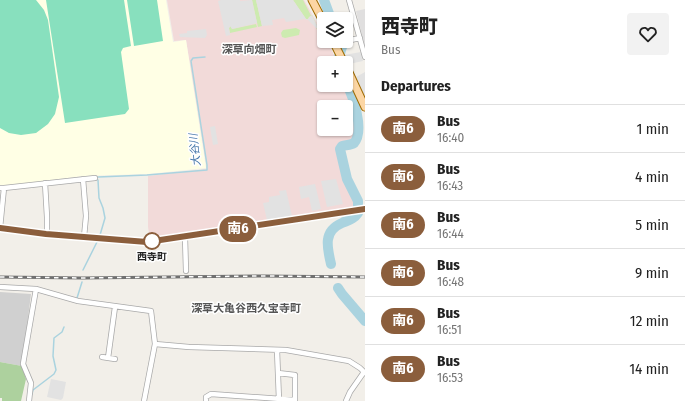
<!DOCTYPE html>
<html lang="en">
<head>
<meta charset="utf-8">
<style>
  body { margin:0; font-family:"Fira Sans Condensed","Noto Sans JP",sans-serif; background:#f2f2f2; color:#222; height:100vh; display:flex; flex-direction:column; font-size:15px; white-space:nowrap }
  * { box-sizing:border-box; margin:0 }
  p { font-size:13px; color:#767676 }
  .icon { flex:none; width:22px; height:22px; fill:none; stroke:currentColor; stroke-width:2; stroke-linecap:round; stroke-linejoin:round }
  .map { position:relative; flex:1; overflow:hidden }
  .details { display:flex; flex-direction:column; background:#fff; width:320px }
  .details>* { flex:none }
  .badge { padding:0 8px; border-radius:13px; font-size:14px; line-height:26px }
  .fabs { position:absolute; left:317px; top:12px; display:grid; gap:8px }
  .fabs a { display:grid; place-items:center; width:36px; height:36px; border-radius:4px; background:#fff; box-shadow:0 1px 3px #0004; font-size:20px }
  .map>.badge { position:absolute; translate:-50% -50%; box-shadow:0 0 0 2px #fff }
  h2 { padding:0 16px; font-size:15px; line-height:36px }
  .round { display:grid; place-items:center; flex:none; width:42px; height:42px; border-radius:4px; background:#f2f2f2 }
  .head { display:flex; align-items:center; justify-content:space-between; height:68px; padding:0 16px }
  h1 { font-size:19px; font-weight:800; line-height:30px }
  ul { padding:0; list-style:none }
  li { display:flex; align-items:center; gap:12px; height:48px; padding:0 16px; border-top:1px solid #e0e0e0 }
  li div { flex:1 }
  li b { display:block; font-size:15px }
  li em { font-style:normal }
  li .badge { min-width:44px; font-weight:700; text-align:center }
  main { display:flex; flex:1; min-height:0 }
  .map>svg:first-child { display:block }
  .residential { fill:#e0dfdf }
  .commercial { fill:#f2dad9; fill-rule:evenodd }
  .education { fill:#ffffe5 }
  .religious { fill:#d0d0d0 }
  .grass { fill:#cdebb0 }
  .forest { fill:#add19e }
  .pitch { fill:#88e0be }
  .parking { fill:#e2e2e2 }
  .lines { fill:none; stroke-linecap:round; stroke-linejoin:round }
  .stream { stroke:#aad3df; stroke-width:1.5 }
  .river { stroke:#aad3df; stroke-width:10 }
  .minor-casing { stroke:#a9a9a9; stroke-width:6 }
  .primary-casing { stroke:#a06b00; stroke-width:9 }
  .minor { stroke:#fff; stroke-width:4.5 }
  .primary { stroke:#fcd6a4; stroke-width:7 }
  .rail-casing { stroke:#707070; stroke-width:3 }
  .rail { stroke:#fff; stroke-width:1.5; stroke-dasharray:4.5; stroke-linecap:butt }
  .line-casing { stroke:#fff; stroke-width:9 }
  .line { stroke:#8b5e3c; stroke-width:6 }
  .stop-dot { fill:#fff; stroke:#8b5e3c; stroke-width:2 }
  .labels { text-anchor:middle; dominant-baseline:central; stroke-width:3; stroke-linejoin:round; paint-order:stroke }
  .stop-label { font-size:10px; font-weight:bold; fill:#222; stroke:#fff }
  .neighbourhood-label { font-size:11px; font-weight:bold; fill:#555; stroke:#fff }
  .water-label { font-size:11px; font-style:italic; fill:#4a7aab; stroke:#fff }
</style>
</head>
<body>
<main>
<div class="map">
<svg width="365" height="401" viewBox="0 0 365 401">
  <rect width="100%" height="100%" fill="#f2efe9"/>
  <path class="residential" d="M 365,9 L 365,48 L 356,11 Z"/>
  <path class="commercial" d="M 167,0 L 304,0 L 324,35 L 324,41 L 327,41 L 336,59 L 336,63 L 324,63 L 324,85 L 346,85 L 357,108 L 359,117 L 361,123 L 356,140 L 353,142 L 342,145 L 339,149 L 344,177 L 357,202 L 357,208 L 150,239 L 148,227 L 148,176 L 207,169 L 186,40 L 174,41 ZM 324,107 L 346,107 L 346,129 L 324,129 Z"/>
  <path class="education" d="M 0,0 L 166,0 L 173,42 L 186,40 L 206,168 L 148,174 L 82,176 L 0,187 Z"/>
  <path class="religious" d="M 0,292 L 31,294 L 22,366 L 0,362 Z"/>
  <path class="grass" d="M 252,0 L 256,0 L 262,26 L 258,27 Z
    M 293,0 L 303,0 L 319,31 L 316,28 L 318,28 L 312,15 L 309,17 L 308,19 L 306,19 Z
    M 256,24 L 257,27 L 230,33 L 229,28 L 231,26 L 232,29 Z
    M 296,28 L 300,30 L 299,35 L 285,38 L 282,37 L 281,33 L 283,30 Z"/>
  <path class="forest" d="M 0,362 L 22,366 L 26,379 L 21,401 L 2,401 L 2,398 L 0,398 Z"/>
  <path class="pitch" d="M 0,0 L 36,0 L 44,10 L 48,20 L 59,97 L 55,114 L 48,124 L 36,133 L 21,135 L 9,133 L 0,128 Z
    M 46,0 L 124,0 L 131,46 L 123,48 L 121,52 L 129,109 L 125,114 L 65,123 Z
    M 127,0 L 157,0 L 163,41 L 134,46 Z"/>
  <path class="parking" d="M 221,0 L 240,0 L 240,1 L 252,0 L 257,23 L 232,29 L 230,26 L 229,28 L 230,35 L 226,36 L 218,1 Z
    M 256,0 L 293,0 L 306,19 L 308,19 L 312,15 L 318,28 L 316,28 L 308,20 L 304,19 L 286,22 L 284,18 L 272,20 L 273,25 L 262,26 Z
    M 206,29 L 207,35 L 205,38 L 180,37 L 179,34 L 187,33 L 187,31 Z
    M 361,52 L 363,61 L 349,64 L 344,55 Z
    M 365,72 L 365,97 L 356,77 Z
    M 215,126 L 218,144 L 213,145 L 210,127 Z
    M 336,179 L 343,204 L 327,207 L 321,181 Z
    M 315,184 L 321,209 L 312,211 L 309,197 L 301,199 L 299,187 Z
    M 286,190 L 292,216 L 267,220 L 263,203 L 269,202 L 269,197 L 280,195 L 279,191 Z
    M 51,379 L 66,382 L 63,398 L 61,400 L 47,397 Z"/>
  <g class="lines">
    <path class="stream" d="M 98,177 L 147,175 L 207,170 L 207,165 L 191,61 L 193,58 L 205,57
      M 98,180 L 99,198 L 103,208 L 105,218 L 100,235
      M 83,270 L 97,242
      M 77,298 L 82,282
      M 32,394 L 33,390 L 54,374 L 56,370 L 53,356 L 54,338 L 62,332 L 64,327"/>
    <path class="river" d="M 324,0 L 331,19
      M 337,63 L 342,47 L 340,41
      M 331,264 C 327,247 323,231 342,223 C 349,220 354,219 358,213 L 358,201 L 347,179 L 340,149 L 342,146 C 346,145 351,145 354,143 C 365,131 353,96 346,82
      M 338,288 L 342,294 L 365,321"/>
    <defs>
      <path id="minor" d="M 349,0 L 365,57
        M 346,41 L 360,38
        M 334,43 L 344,41
        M 83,179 L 86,216 L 84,237
        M 45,183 L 47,217 L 47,234
        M 0,188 L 4,188 L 0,228
        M 4,188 L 95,178
        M 0,228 L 47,234 L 147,242 L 365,209
        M 185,237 L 186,271
        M 0,287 L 36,289 L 78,301 L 151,311 L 155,344 L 189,347 L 286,350 L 349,361 L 360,368 L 365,373
        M 277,350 L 279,400
        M 102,357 L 115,359
        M 108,358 L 115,307
        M 29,401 L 31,383 L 23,364 L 36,289
        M 144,401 L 155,344
        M 206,401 L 206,397 L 211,394 L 295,400 L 295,375 L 278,373
        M 346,401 L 350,392 L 364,372"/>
      <path id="primary" d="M 312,0 L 324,23
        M 333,41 L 344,63
        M 346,66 L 365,107"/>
    </defs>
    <use href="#minor" class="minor-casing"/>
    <use href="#primary" class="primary-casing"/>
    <use href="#minor" class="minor"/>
    <use href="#primary" class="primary"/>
    <defs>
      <path id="rail" d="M 0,277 L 83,278 L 263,276 L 365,277"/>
    </defs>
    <use href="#rail" class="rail-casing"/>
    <use href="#rail" class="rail"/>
  </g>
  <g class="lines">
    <defs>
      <path id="line" d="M 0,228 L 46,234 L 147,242 L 365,209"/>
    </defs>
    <use href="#line" class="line-casing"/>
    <use href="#line" class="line"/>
  </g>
  <circle class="stop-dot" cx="152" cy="241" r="8"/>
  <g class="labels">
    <g class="stop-label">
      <text x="152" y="257">西寺町</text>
    </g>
    <g class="neighbourhood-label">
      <text x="249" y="49">深草向畑町</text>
      <text x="246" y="308">深草大亀谷西久宝寺町</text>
    </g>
    <g class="water-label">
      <text transform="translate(195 150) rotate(-96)">大谷川</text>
    </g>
  </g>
</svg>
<div class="fabs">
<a><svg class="icon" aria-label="layers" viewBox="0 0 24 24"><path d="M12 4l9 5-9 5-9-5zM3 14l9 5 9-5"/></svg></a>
<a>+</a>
<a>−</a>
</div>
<b class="badge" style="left:238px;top:229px;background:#8b5e3c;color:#fff">南6</b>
</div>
<section class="details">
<div class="head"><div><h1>西寺町</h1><p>Bus</p></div><a class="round"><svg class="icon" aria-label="heart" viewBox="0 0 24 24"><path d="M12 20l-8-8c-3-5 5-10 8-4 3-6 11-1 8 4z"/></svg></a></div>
<h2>Departures</h2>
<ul>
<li><span class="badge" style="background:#8b5e3c;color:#fff">南6</span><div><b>Bus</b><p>16:40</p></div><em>1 min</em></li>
<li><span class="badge" style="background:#8b5e3c;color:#fff">南6</span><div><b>Bus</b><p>16:43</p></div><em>4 min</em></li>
<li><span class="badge" style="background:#8b5e3c;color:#fff">南6</span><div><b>Bus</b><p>16:44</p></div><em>5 min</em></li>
<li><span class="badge" style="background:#8b5e3c;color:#fff">南6</span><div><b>Bus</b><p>16:48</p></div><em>9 min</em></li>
<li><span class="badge" style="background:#8b5e3c;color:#fff">南6</span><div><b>Bus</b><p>16:51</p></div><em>12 min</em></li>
<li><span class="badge" style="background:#8b5e3c;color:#fff">南6</span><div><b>Bus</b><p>16:53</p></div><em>14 min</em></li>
</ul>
</section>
</main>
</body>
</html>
